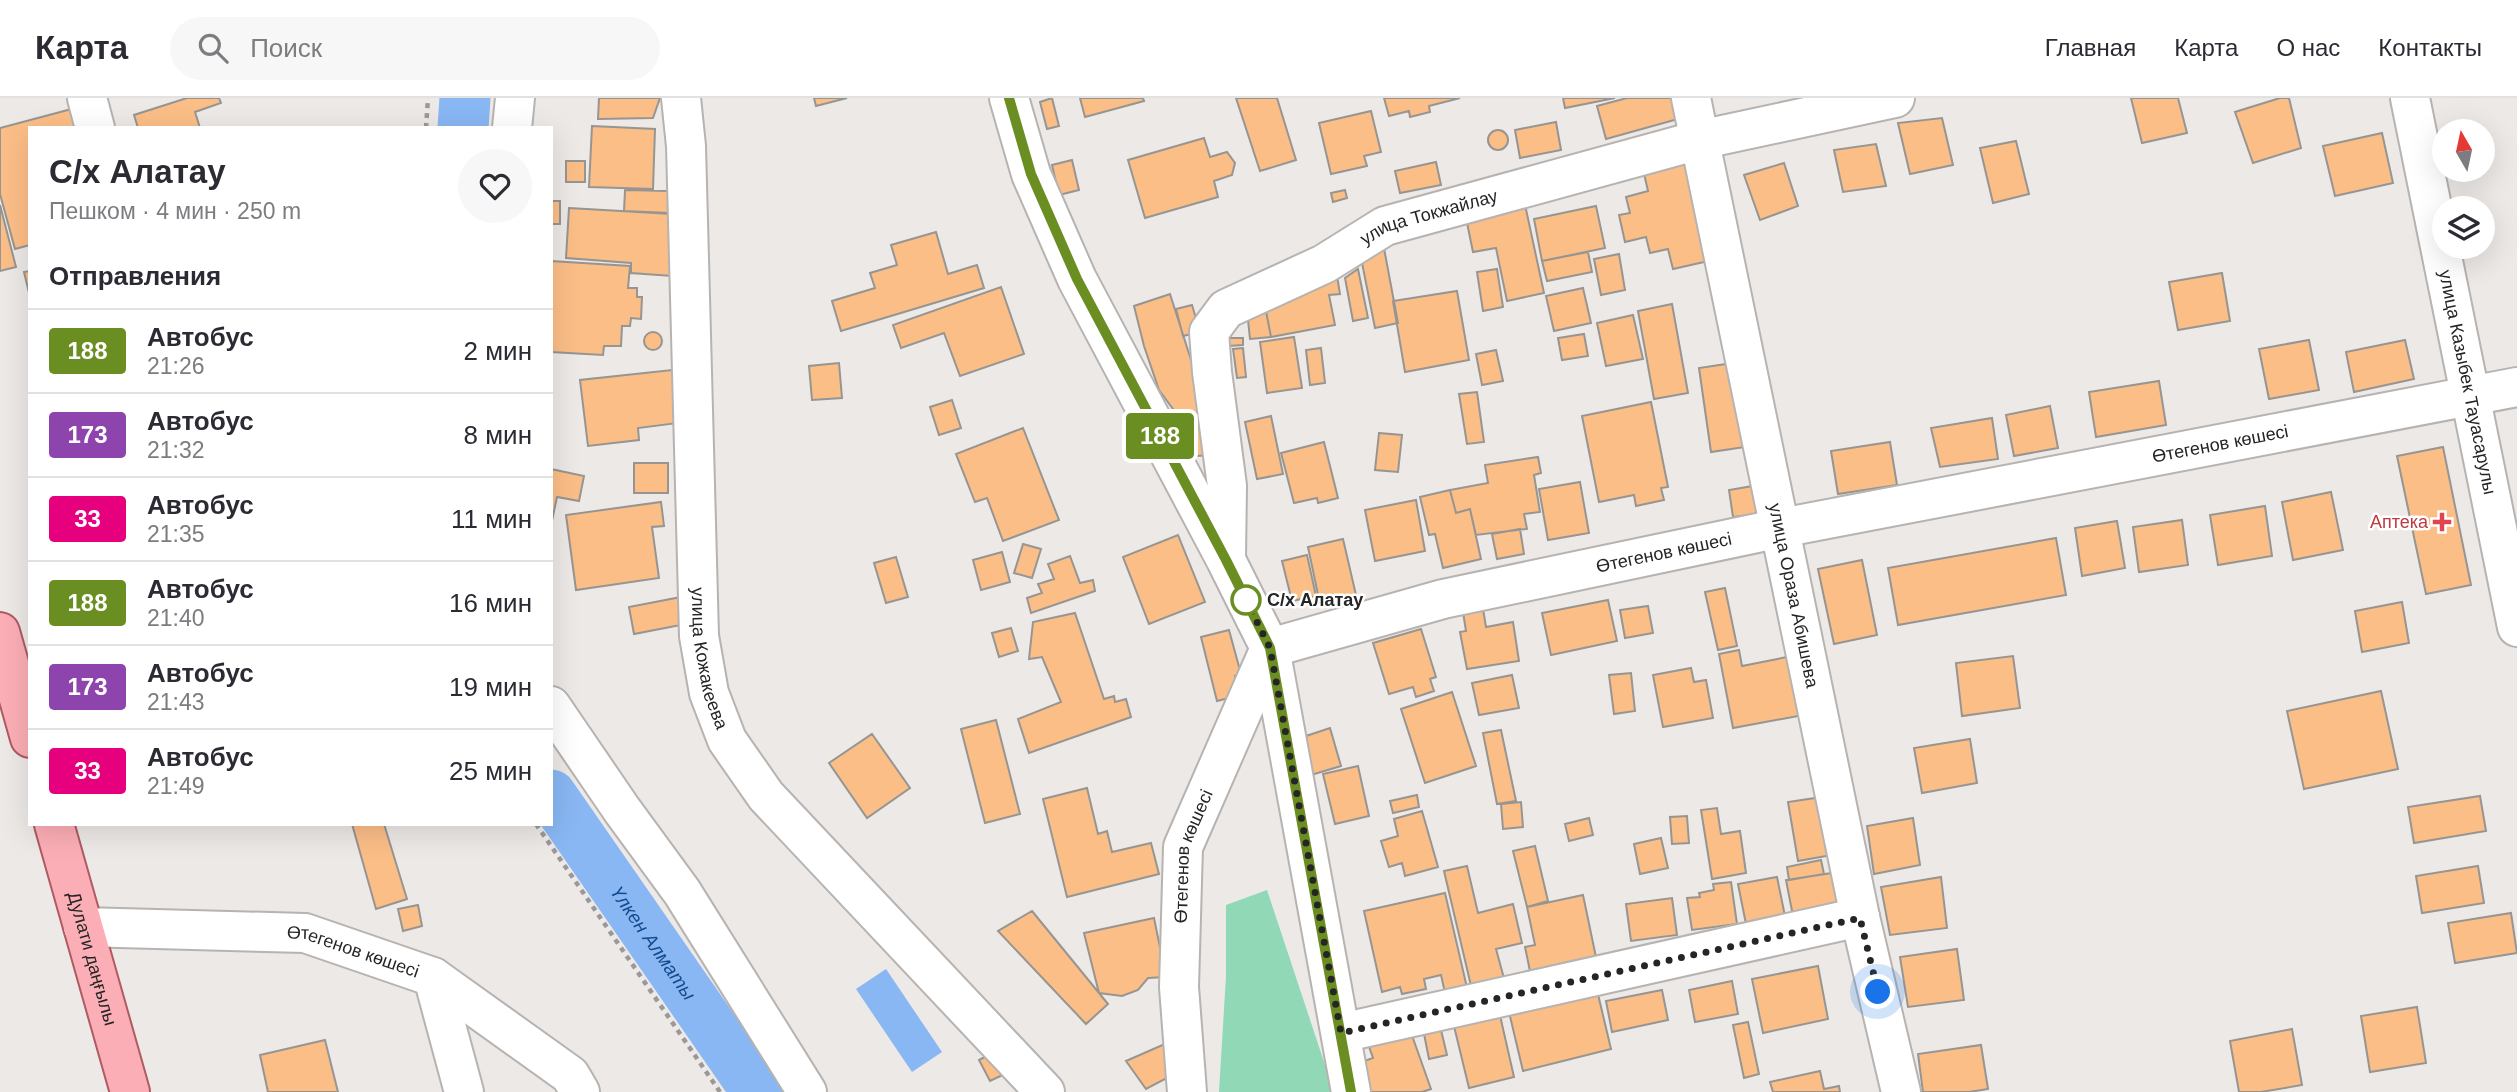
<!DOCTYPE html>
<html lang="ru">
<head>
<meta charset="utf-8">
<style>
  body { margin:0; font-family:Helvetica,sans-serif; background:#f7f7f7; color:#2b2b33; height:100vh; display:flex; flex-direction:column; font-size:26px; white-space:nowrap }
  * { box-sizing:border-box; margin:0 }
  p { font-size:23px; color:#7c7c81 }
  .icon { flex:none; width:38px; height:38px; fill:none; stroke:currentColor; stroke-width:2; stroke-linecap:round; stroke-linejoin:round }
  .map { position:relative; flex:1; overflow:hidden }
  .side { position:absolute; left:28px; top:28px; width:525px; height:700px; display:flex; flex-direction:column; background:#fff; border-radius:0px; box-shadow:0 7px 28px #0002 }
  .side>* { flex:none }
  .badge { padding:0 14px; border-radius:5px; font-size:24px; line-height:46px }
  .needle { width:46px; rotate:351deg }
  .controls { position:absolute; left:2432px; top:21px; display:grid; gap:14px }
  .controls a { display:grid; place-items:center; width:63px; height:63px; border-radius:50%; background:#fff; box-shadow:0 7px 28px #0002; font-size:35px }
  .you { position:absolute; width:35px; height:35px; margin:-18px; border:5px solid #fff; border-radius:50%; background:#1a73e8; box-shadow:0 0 0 10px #1a73e833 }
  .map>.badge { position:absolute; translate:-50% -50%; box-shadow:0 0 0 4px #fff }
  h2 { padding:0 21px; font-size:26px; line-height:63px }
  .round { display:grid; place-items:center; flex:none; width:74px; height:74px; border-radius:37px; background:#f7f7f7 }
  .head { display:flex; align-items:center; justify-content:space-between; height:119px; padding:0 21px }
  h1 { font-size:33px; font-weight:800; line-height:52px }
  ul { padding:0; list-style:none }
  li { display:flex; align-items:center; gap:21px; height:84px; padding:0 21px; border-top:2px solid #e1e1e2 }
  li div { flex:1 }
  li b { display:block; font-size:26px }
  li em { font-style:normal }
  li .badge { min-width:77px; font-weight:700; text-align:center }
  header { display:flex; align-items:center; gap:42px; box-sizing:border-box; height:98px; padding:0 35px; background:#fff; border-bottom:2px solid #e1e1e2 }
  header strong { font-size:33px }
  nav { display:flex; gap:38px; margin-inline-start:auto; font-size:24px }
  .search { width:490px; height:63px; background:#f7f7f7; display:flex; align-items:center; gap:18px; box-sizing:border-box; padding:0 24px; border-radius:38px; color:#7c7c81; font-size:26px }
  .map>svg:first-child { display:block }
  .green { fill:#91d8b6 }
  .water { fill:#89b7f3 }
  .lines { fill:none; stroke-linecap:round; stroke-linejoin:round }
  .river { stroke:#89b7f3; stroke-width:51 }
  .building { fill:#fcbe87; stroke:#979592; stroke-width:2 }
  .minor-casing { stroke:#b6b3b1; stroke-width:42 }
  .major-casing { stroke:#ae5b62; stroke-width:42 }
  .path { stroke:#9b9997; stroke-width:4.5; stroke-dasharray:5 5; stroke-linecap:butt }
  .minor { stroke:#fff; stroke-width:38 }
  .major { stroke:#fbaeb5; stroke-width:38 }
  .line-casing { stroke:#fff; stroke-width:16 }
  .line { stroke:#6b8e23; stroke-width:10 }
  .walk { stroke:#262525; stroke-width:7; stroke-dasharray:0 12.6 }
  .health-dot { fill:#e0444e; stroke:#fff; stroke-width:2.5 }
  .stop-dot { fill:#fff; stroke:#6b8e23; stroke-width:3.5 }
  .labels { text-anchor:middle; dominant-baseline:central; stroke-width:5; stroke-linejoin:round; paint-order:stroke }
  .street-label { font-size:18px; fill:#262525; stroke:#fff }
  .health-label { font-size:18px; fill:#be3a42; stroke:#fff; text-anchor:end }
  .stop-label { font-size:18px; font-weight:bold; fill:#262525; stroke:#fff; text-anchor:start }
  .water-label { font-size:19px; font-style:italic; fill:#134b8e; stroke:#fff }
</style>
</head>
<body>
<header>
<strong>Карта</strong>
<div class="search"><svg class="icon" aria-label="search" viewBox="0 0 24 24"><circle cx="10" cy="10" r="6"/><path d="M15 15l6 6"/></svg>Поиск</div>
<nav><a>Главная</a><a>Карта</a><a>О нас</a><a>Контакты</a></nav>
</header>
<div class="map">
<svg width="2517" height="994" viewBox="0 0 2517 994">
  <rect width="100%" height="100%" fill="#ece9e7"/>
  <path class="green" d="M 1267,792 L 1334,994 L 1219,994 L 1226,878 L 1226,807 Z"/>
  <path class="water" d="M 886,871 L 942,954 L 912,974 L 856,891 Z"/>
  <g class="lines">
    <g class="river">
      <path d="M 463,30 L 465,0"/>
      <path id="s1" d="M 551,697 L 757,994"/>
    </g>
  </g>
  <path class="building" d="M 187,0 L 219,0 L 221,5 L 195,14 L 200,30 L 138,30 L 134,17 Z
    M 599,0 L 660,0 L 653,20 L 598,21 Z
    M 814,0 L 847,0 L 816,8 Z
    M 1052,0 L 1059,28 L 1047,31 L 1040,4 Z
    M 1080,0 L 1143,0 L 1144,3 L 1085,19 Z
    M 1236,0 L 1277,0 L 1296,62 L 1260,73 Z
    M 1384,0 L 1460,0 L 1429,8 L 1430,14 L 1410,19 L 1409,13 L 1389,18 Z
    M 1563,0 L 1615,0 L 1565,10 Z
    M 1627,0 L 1680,0 L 1685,19 L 1606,41 L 1597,8 Z
    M 2131,0 L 2178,0 L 2187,35 L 2142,45 Z
    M 2280,0 L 2289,0 L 2301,50 L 2253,65 L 2235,14 Z
    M 79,9 L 85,30 L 30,30 L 30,147 L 15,151 L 0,96 L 0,30 Z
    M 1371,13 L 1381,54 L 1364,58 L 1367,68 L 1331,76 L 1319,25 Z
    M 1942,20 L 1953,67 L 1910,76 L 1898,25 Z
    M 1556,24 L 1561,52 L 1520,60 L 1515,32 Z
    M 592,28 L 655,31 L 653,91 L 589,89 Z
    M1488 42a10 10 0 1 1 20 0a10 10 0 1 1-20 0Z
    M 2382,35 L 2393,85 L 2335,98 L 2323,48 Z
    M 1204,40 L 1210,59 L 1227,54 L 1235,65 L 1232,77 L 1214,83 L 1218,99 L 1145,120 L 1128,62 Z
    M 2016,43 L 2029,96 L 1993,105 L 1980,50 Z
    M 1876,46 L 1886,88 L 1843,94 L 1834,52 Z
    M 1689,60 L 1713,162 L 1673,171 L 1668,151 L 1650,155 L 1646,139 L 1625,144 L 1619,117 L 1630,115 L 1626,99 L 1648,93 L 1643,71 Z
    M 1072,62 L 1079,92 L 1059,97 L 1052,67 Z
    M 566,63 L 585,63 L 585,84 L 566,84 Z
    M 1436,64 L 1441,87 L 1400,95 L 1395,73 Z
    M 1784,65 L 1798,108 L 1760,122 L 1744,77 Z
    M 625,92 L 670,93 L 670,115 L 624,113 Z
    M 1345,92 L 1347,100 L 1333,104 L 1331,95 Z
    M 1524,102 L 1544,195 L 1507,203 L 1496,150 L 1473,154 L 1465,115 Z
    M 551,103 L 560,103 L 560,126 L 551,126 Z
    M 0,107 L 16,169 L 0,173 Z
    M 1596,108 L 1605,150 L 1542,163 L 1534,121 Z
    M 569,110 L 672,116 L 672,178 L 631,175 L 631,165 L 566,160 Z
    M 936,134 L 948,176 L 977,167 L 984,190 L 841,233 L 832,203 L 875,190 L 870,175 L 897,167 L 891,147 Z
    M 1383,145 L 1398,225 L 1375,230 L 1361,160 Z
    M 1588,154 L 1592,174 L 1547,183 L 1542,163 Z
    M 1619,156 L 1625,192 L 1601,197 L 1594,161 Z
    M 551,163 L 630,168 L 628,190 L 637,190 L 637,199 L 642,199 L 641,221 L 631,220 L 630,228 L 622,228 L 621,248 L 604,248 L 603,257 L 551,254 Z
    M 1358,171 L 1368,220 L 1353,223 L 1345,180 Z
    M 1497,171 L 1503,209 L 1483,213 L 1477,174 Z
    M 30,173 L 30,199 L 24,174 Z
    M 2222,175 L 2230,223 L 2178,232 L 2169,184 Z
    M 1337,178 L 1340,196 L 1329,197 L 1335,227 L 1271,239 L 1265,208 Z
    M 1001,189 L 1024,256 L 960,278 L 944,235 L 901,250 L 893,227 Z
    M 1583,190 L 1591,225 L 1554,233 L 1546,198 Z
    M 1457,193 L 1469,262 L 1405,274 L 1393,203 Z
    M 1170,196 L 1192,265 L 1212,357 L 1197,358 L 1187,330 L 1159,292 L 1144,248 L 1134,208 Z
    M 1672,206 L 1688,295 L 1654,301 L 1638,213 Z
    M 1192,207 L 1200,234 L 1183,238 L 1176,211 Z
    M 1265,208 L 1271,239 L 1250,241 L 1247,212 Z
    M 1633,217 L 1643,261 L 1606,268 L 1597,225 Z
    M644 243a9 9 0 1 1 18 0a9 9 0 1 1-18 0Z
    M 1584,236 L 1588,258 L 1562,262 L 1558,240 Z
    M 1294,239 L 1302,290 L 1267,295 L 1260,244 Z
    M 1228,240 L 1243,240 L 1243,247 L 1228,248 Z
    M 2309,242 L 2319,292 L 2269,301 L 2259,251 Z
    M 2405,242 L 2414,281 L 2354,294 L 2346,254 Z
    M 1243,250 L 1246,279 L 1237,280 L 1233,251 Z
    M 1321,250 L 1325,285 L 1310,287 L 1306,252 Z
    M 1496,252 L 1503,283 L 1482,287 L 1476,256 Z
    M 839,265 L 842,300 L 812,302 L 809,268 Z
    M 1733,265 L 1745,349 L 1711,354 L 1699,270 Z
    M 672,272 L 678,325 L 638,330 L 639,342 L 588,348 L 580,282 Z
    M 2159,283 L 2166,327 L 2096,339 L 2089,294 Z
    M 1477,294 L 1484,344 L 1467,346 L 1459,296 Z
    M 952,302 L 961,330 L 939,337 L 930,309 Z
    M 1651,304 L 1668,389 L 1661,390 L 1664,402 L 1636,408 L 1634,397 L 1599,404 L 1582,318 Z
    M 2050,308 L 2058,350 L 2014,358 L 2006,317 Z
    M 1169,314 L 1175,314 L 1184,328 L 1184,333 L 1173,336 Z
    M 1271,318 L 1283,376 L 1257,381 L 1245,324 Z
    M 1992,320 L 1998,361 L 1940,369 L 1931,330 Z
    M 1023,330 L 1059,422 L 1003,443 L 987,400 L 975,404 L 956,356 Z
    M 1379,335 L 1402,337 L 1398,374 L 1375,372 Z
    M 1324,344 L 1338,400 L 1318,405 L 1317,400 L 1294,405 L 1281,355 Z
    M 1890,344 L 1897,387 L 1838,396 L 1831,353 Z
    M 2443,349 L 2471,487 L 2426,496 L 2397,358 Z
    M 1538,359 L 1541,375 L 1534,377 L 1540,414 L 1524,416 L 1527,431 L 1476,437 L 1470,411 L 1456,415 L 1450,392 L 1488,385 L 1485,367 Z
    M 634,365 L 668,365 L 668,395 L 634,395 Z
    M 551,371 L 584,378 L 579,403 L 557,399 L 552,423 Z
    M 1580,384 L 1589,435 L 1548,442 L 1539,391 Z
    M 1753,388 L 1758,416 L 1733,419 L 1729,392 Z
    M 1450,392 L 1456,415 L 1470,411 L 1481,461 L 1443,470 L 1435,436 L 1429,437 L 1420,399 Z
    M 2331,394 L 2343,452 L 2293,462 L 2282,404 Z
    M 1416,402 L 1425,453 L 1375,463 L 1365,412 Z
    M 661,404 L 664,428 L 652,429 L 659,480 L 576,492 L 566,417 Z
    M 2265,408 L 2272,458 L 2218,467 L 2210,417 Z
    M 2182,422 L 2188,467 L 2139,474 L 2133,429 Z
    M 2117,423 L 2125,470 L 2082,478 L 2075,430 Z
    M 1520,431 L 1524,456 L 1497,461 L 1492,436 Z
    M 1178,437 L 1205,504 L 1149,526 L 1123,459 Z
    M 2056,440 L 2066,497 L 1898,527 L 1888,470 Z
    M 1343,441 L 1356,497 L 1320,506 L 1308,449 Z
    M 1023,446 L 1041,451 L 1032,480 L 1014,475 Z
    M 1002,454 L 1010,484 L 981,492 L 973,462 Z
    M 1307,457 L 1316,498 L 1292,503 L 1282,463 Z
    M 1070,458 L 1080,485 L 1093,482 L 1095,493 L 1031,515 L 1027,500 L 1042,495 L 1038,486 L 1054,481 L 1048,466 Z
    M 896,459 L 908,499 L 886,505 L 874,465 Z
    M 1862,462 L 1877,537 L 1834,546 L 1818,471 Z
    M 1725,490 L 1737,548 L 1718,552 L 1705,494 Z
    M 681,499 L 686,526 L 634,536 L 629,509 Z
    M 1608,502 L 1617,543 L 1551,557 L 1542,515 Z
    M 2402,504 L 2409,545 L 2362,554 L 2355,513 Z
    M 1648,508 L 1653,535 L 1625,540 L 1620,512 Z
    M 1483,511 L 1486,529 L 1513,524 L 1519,563 L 1467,571 L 1460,534 L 1466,533 L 1463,514 Z
    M 1075,515 L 1104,601 L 1114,598 L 1115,604 L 1126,601 L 1131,619 L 1029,655 L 1018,621 L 1061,604 L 1042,559 L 1029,561 L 1033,524 Z
    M 1011,530 L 1018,553 L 999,559 L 992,535 Z
    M 1421,531 L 1436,579 L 1430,581 L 1434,593 L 1416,599 L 1413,589 L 1389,596 L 1373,545 Z
    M 1229,532 L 1241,576 L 1235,578 L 1241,597 L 1217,603 L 1201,539 Z
    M 1739,552 L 1742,568 L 1797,557 L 1809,616 L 1733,630 L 1719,556 Z
    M 2013,558 L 2020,610 L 1962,618 L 1956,565 Z
    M 1691,570 L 1694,584 L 1706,582 L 1713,620 L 1663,629 L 1653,577 Z
    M 1631,575 L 1635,613 L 1614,616 L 1609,577 Z
    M 1512,577 L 1519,610 L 1479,617 L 1472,585 Z
    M 2381,593 L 2398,671 L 2304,691 L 2287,613 Z
    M 1452,594 L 1476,668 L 1425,685 L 1401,611 Z
    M 996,622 L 1020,716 L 985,725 L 961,631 Z
    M 1330,630 L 1341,668 L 1311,677 L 1300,640 Z
    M 1501,632 L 1516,703 L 1497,706 L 1483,635 Z
    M 872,636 L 910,690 L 867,720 L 829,665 Z
    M 1970,641 L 1977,685 L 1922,695 L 1914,650 Z
    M 1358,668 L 1369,718 L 1335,726 L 1323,676 Z
    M 1087,690 L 1098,736 L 1107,733 L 1112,754 L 1151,745 L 1159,776 L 1067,799 L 1043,701 Z
    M 1417,697 L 1419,709 L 1393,715 L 1390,703 Z
    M 2480,698 L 2486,733 L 2414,745 L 2408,709 Z
    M 1822,699 L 1832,757 L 1798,763 L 1788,704 Z
    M 1521,704 L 1523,729 L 1503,731 L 1501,706 Z
    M 1717,710 L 1721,736 L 1740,733 L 1746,775 L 1712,781 L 1701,712 Z
    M 1422,713 L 1438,769 L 1405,778 L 1402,765 L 1389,769 L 1381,743 L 1398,738 L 1394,721 Z
    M 1687,718 L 1689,745 L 1672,746 L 1670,719 Z
    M 1589,720 L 1593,737 L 1569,743 L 1565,726 Z
    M 1913,720 L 1920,767 L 1874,776 L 1867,728 Z
    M 352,726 L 384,726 L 407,801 L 376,811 Z
    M 1661,740 L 1668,770 L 1640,776 L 1634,746 Z
    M 1535,748 L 1548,803 L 1527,809 L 1513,753 Z
    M 1821,762 L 1824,776 L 1789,782 L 1787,769 Z
    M 1467,768 L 1478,815 L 1513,806 L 1522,845 L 1496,851 L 1505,884 L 1472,892 L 1444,773 Z
    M 2478,768 L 2484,805 L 2422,815 L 2416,778 Z
    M 1832,775 L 1839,811 L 1793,818 L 1786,782 Z
    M 1777,779 L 1786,823 L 1747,831 L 1738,786 Z
    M 1941,779 L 1947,830 L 1890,837 L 1881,789 Z
    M 1731,784 L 1737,826 L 1692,832 L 1687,800 L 1700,799 L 1699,795 L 1714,792 L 1713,786 Z
    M 1445,795 L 1468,894 L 1446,899 L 1441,877 L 1424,881 L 1426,891 L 1402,896 L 1400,889 L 1382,894 L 1364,813 Z
    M 1583,797 L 1597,864 L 1531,878 L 1525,849 L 1535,847 L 1527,809 Z
    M 1672,800 L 1677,837 L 1631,843 L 1626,806 Z
    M 418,807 L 422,828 L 403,833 L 398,811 Z
    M 1032,813 L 1108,906 L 1086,926 L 998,833 Z
    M 2511,815 L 2517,855 L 2455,865 L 2448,825 Z
    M 1154,820 L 1166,879 L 1148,880 L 1138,892 L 1122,898 L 1099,895 L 1084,835 Z
    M 1957,851 L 1964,902 L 1908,909 L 1900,859 Z
    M 1818,868 L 1828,921 L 1763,935 L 1752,881 Z
    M 1732,883 L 1738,916 L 1695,924 L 1689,892 Z
    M 1597,892 L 1611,951 L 1523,973 L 1509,914 Z
    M 1662,892 L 1668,922 L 1612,934 L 1606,903 Z
    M 2417,909 L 2426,965 L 2370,974 L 2361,918 Z
    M 1499,913 L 1514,979 L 1469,990 L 1453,924 Z
    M 1748,924 L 1759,976 L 1744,980 L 1733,927 Z
    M 1409,929 L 1431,991 L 1422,994 L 1366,994 L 1356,966 L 1373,960 L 1367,943 Z
    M 2292,931 L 2302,987 L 2261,994 L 2239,994 L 2230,943 Z
    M 1441,932 L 1447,957 L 1429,961 L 1424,936 Z
    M 325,942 L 338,994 L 268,994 L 260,957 Z
    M 1167,945 L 1167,980 L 1146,991 L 1126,963 Z
    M 1981,947 L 1988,991 L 1969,994 L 1923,994 L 1918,956 Z
    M 998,952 L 1009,974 L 990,983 L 979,962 Z
    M 1820,973 L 1824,991 L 1839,988 L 1840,994 L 1773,994 L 1770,984 Z"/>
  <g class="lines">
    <defs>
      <g id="minor">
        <path d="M 87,0 L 95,30"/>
        <path id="s2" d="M 681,0 L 686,48 L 699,538 L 709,595 L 727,642 L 766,698 L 1045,994"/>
        <path d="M 1009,0 L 1031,76 L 1077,181 L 1226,462 L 1270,550 L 1351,994"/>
        <path id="s3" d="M 1691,0 L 1860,819 L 1901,994"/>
        <path id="s4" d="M 2410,0 L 2517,529"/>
        <path d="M 512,30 L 515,0"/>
        <path id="s5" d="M 1226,460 L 1227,388 L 1212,274 L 1209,234 L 1226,211 L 1324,166 L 1385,128 L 1699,42 L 1895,0"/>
        <path d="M 551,608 L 622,712 L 682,794 L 807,994"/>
        <path id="s6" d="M 83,829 L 305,835 L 433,879 L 570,977 L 580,994"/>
        <path d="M 433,879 L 464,994"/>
        <path d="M 1341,935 L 1860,819"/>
        <path id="s7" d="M 1187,994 L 1179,889 L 1183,749 L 1270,550 L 1443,501 L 1781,430 L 2517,289"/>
      </g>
      <g id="major">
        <path d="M 0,534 L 30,640"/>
        <path id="s8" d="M 54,726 L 130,994"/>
      </g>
    </defs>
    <use href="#minor" class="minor-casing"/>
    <use href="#major" class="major-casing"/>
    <path class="path" d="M 426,30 L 428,0
      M 536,726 L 720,994"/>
    <use href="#minor" class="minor"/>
    <use href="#major" class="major"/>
  </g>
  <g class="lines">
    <defs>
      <path id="line" d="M 1009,0 L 1031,76 L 1077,181 L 1226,462 L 1270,550 L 1351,994"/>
    </defs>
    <use href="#line" class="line-casing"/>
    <use href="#line" class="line"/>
    <path class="walk" d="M 1246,502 L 1270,550 L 1341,935 L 1860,820 L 1878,894"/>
  </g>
  <path class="health-dot" d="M2438.5 413.5h7v7h7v7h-7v7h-7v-7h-7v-7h7z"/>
  <circle class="stop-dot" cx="1246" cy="502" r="14"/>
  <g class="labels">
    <g class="street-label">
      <text stroke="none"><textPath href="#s5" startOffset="480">улица Токжайлау</textPath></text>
      <text stroke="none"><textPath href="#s4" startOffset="290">улица Казыбек Тауасарулы</textPath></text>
      <text stroke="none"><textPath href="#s7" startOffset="1435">Өтегенов көшесі</textPath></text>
      <text stroke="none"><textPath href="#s7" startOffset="868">Өтегенов көшесі</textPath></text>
      <text stroke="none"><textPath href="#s3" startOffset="508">улица Ораза Абишева</textPath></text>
      <text stroke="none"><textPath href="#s2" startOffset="562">улица Кожакеева</textPath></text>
      <text stroke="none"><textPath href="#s7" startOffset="238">Өтегенов көшесі</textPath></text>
      <text stroke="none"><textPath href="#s6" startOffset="273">Өтегенов көшесі</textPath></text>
      <text stroke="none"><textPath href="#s8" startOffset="140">Дулати даңғылы</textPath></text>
    </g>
    <g class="health-label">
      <text x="2428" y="424">Аптека</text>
    </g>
    <g class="stop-label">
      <text x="1267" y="502">С/х Алатау</text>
    </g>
    <g class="water-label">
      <text stroke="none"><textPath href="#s1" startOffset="180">Үлкен Алматы</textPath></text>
    </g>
  </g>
</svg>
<div class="controls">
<a><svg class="needle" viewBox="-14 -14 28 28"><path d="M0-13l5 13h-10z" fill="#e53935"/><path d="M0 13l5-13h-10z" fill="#7c7c81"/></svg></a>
<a><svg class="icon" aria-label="layers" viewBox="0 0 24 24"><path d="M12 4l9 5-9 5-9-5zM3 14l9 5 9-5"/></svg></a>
</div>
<div class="you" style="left:1878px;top:894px"></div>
<b class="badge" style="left:1160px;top:338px;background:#6b8e23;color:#fff">188</b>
<section class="side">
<div class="head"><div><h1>С/х Алатау</h1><p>Пешком · 4 мин · 250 m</p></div><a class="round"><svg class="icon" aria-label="heart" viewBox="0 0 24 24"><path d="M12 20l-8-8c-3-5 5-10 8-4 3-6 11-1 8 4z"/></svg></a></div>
<h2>Отправления</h2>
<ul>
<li><span class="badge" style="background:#6b8e23;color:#fff">188</span><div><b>Автобус</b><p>21:26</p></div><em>2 мин</em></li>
<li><span class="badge" style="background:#8e44ad;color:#fff">173</span><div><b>Автобус</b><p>21:32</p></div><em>8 мин</em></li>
<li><span class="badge" style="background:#e6007e;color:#fff">33</span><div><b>Автобус</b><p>21:35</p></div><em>11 мин</em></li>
<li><span class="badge" style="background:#6b8e23;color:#fff">188</span><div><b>Автобус</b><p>21:40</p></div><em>16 мин</em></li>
<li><span class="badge" style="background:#8e44ad;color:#fff">173</span><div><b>Автобус</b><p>21:43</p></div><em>19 мин</em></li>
<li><span class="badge" style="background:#e6007e;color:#fff">33</span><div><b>Автобус</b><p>21:49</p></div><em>25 мин</em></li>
</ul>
</section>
</div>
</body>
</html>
